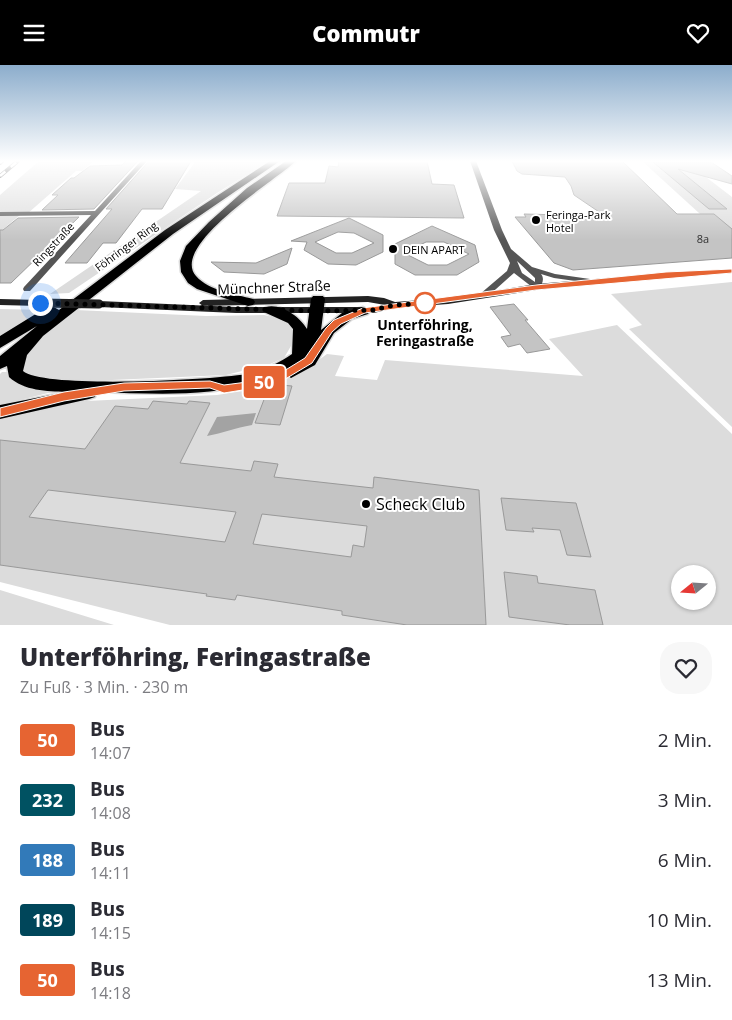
<!DOCTYPE html>
<html lang="de">
<head>
<meta charset="utf-8">
<style>
  body { margin:0; font-family:"Open Sans",sans-serif; background:#f7f7f7; color:#2b2b33; height:100vh; display:flex; flex-direction:column; font-size:19px; white-space:nowrap }
  * { box-sizing:border-box; margin:0 }
  p { font-size:16px; color:#7c7c81 }
  .icon { flex:none; width:28px; height:28px; fill:none; stroke:currentColor; stroke-width:2; stroke-linecap:round; stroke-linejoin:round }
  .map { position:relative; height:560px; overflow:hidden }
  .side { display:flex; flex-direction:column; background:#fff; flex:1 }
  .side>* { flex:none }
  .badge { padding:0 10px; border-radius:4px; font-size:18px; line-height:32px }
  .needle { width:32px; rotate:252deg }
  .tools { position:absolute; left:671px; top:500px; display:grid; gap:10px }
  .tools a { display:grid; place-items:center; width:45px; height:45px; border-radius:50%; background:#fff; box-shadow:0 1px 4px #0004; font-size:25px }
  .you { position:absolute; width:25px; height:25px; margin:-12px; border:4px solid #fff; border-radius:50%; background:#1a73e8; box-shadow:0 0 0 8px #1a73e833 }
  .map>.badge { position:absolute; translate:-50% -50%; box-shadow:0 0 0 2px #fff }
  .round { display:grid; place-items:center; flex:none; width:52px; height:52px; border-radius:20px; background:#f7f7f7 }
  .overview { display:flex; align-items:center; justify-content:space-between; height:85px; padding:0 20px }
  h1 { font-size:24px; font-weight:800; line-height:38px }
  ul { padding:0; list-style:none }
  li { display:flex; align-items:center; gap:15px; height:60px; padding:0 20px }
  li div { flex:1 }
  li b { display:block; font-size:19px }
  li em { font-style:normal }
  li .badge { min-width:55px; font-weight:700; text-align:center }
  header { display:flex; justify-content:space-between; align-items:center; height:65px; padding:0 20px; background:#000; color:#fff; font-size:22px; font-weight:800 }
  .map>svg:first-child { display:block }
  .green { fill:#dcdcdc; fill-rule:evenodd }
  .water { fill:#a3a3a3 }
  .building { fill:#c4c4c4; stroke:#999; fill-rule:evenodd }
  .lines { fill:none; stroke-linecap:round; stroke-linejoin:round }
  .highway-casing { stroke:#dbdbdb; stroke-width:3 }
  .street { fill:#555; fill-rule:evenodd }
  .secondary { fill:#222; fill-rule:evenodd }
  .highway { fill:#000; fill-rule:evenodd }
  .rail-casing { stroke:#000; stroke-width:4 }
  .rail { stroke:#fff; stroke-width:2.5; stroke-dasharray:7; stroke-linecap:butt }
  .secondary-bridge { stroke:#222; stroke-width:9 }
  .line { fill:#e66432; stroke:#fff }
  .walk { stroke:#000; stroke-width:5; stroke-dasharray:0 9 }
  .poi-dot { fill:#000; stroke:#fff; stroke-width:2 }
  .stop-dot { fill:#fff; stroke:#e66432; stroke-width:2.5 }
  .labels { text-anchor:middle; dominant-baseline:central; stroke-width:4; stroke-linejoin:round; paint-order:stroke }
  .far-poi-label { font-size:11px; fill:#000; stroke:#fff; text-anchor:start }
  .number-label { font-size:11px; fill:#313131 }
  .far-street-label { font-size:11px; fill:#000; stroke:#fff }
  .street-label { font-size:14px; fill:#000; stroke:#fff }
  .stop-label { font-size:14px; font-weight:bold; fill:#000; stroke:#fff }
  .near-poi-label { font-size:16px; fill:#000; stroke:#fff; text-anchor:start }
</style>
</head>
<body>
<header><svg class="icon" aria-label="menu" viewBox="0 0 24 24"><path d="M4 6h16M4 12h16M4 18h16"/></svg>Commutr<svg class="icon" aria-label="heart" viewBox="0 0 24 24"><path d="M12 20l-8-8c-3-5 5-10 8-4 3-6 11-1 8 4z"/></svg></header>
<div class="map">
<svg width="732" height="560" viewBox="0 0 732 560">
  <rect width="100%" height="100%" fill="#fff"/>
  <path class="green" d="M 39,96 L 94,96 L 82,106 L 76,106 L 27,149 L 21,149 L 0,167 L 0,130 Z
    M 196,96 L 269,96 L 217,128 L 69,228 L 50,229 L 201,126 L 175,124 Z
    M 642,96 L 685,96 L 732,132 L 732,168 L 722,169 Z
    M 732,217 L 732,362 L 629,264 L 642,260 L 611,229 Z
    M 0,244 L 47,245 L 0,273 Z
    M 76,245 L 206,251 L 264,250 L 282,254 L 296,264 L 295,274 L 284,293 L 270,299 L 226,310 L 89,316 L 44,315 L 24,308 L 21,303 C 26,278 58,261 76,245 Z
    M 617,260 L 732,369 L 732,560 L 170,560 L 0,517 L 0,354 L 64,337 L 217,330 L 263,323 L 301,308 L 327,289 L 344,291 L 335,311 L 377,315 L 385,295 L 583,311 L 549,274 ZM 680,509 L 708,509 L 708,536 L 680,536 Z
    M 2,307 L 9,307 L 10,314 L 28,323 L 52,327 L 0,340 L 0,309 Z
    M 0,525 L 114,560 L 0,560 Z"/>
  <path class="water" d="M 256,348 L 252,360 C 235,363 223,368 207,371 L 217,352 Z"/>
  <path class="building" d="M 126,96 L 138,96 L 94,144 L 42,145 L 58,130 L 52,130 L 71,113 L 74,113 L 90,101 L 122,100 Z
    M 149,96 L 191,96 L 162,144 L 142,144 L 116,178 L 103,178 L 87,198 L 65,198 L 112,144 L 106,144 Z
    M 339,96 L 427,96 L 432,119 L 454,120 L 464,153 L 277,151 L 289,118 L 325,118 L 329,101 L 338,102 Z
    M 512,96 L 622,96 L 677,149 L 714,149 L 732,164 L 732,193 L 573,205 L 554,198 L 515,152 L 526,152 L 524,149 L 605,151 L 574,130 L 571,121 L 565,112 L 522,109 L 517,106 Z
    M 653,97 L 711,97 L 732,111 L 732,119 L 678,104 L 727,144 L 709,144 Z
    M 79,152 L 11,218 L 0,218 L 0,165 L 3,165 L 18,153 Z
    M 349,153 L 383,170 L 383,187 L 356,200 L 328,199 L 304,185 L 307,177 L 291,176 ZM 338,167 L 354,168 L 374,178 L 352,188 L 336,188 L 315,177 Z
    M 432,161 L 475,180 L 479,197 L 457,210 L 415,210 L 395,199 L 395,179 ZM 426,177 L 444,177 L 469,189 L 447,200 L 428,200 L 404,188 Z
    M 292,183 L 287,199 L 264,209 L 224,207 L 211,197 L 256,198 Z
    M 514,239 L 528,255 L 525,255 L 550,284 L 527,288 L 520,279 L 508,282 L 501,272 L 511,270 L 490,242 Z
    M 270,319 L 292,321 L 280,360 L 255,358 Z
    M 153,336 L 187,339 L 189,336 L 210,338 L 180,398 L 251,406 L 254,396 L 278,399 L 274,412 L 373,423 L 374,412 L 479,425 L 486,560 L 407,560 L 342,550 L 342,546 L 237,530 L 235,535 L 206,531 L 207,529 L 0,500 L 0,375 L 85,384 L 115,341 L 148,344 ZM 48,425 L 236,447 L 225,477 L 29,452 ZM 262,449 L 367,461 L 364,482 L 353,480 L 351,492 L 253,479 Z
    M 501,433 L 576,438 L 591,492 L 567,490 L 560,465 L 532,463 L 534,467 L 506,465 Z
    M 504,507 L 537,511 L 538,518 L 595,525 L 603,560 L 570,560 L 509,552 Z"/>
  <g class="lines">
    <defs>
      <path id="highway" d="M 270,96 L 280,96 L 173,169 L 43,271 L 27,290 L 23,306 C 44,324 213,315 246,309 C 263,305 278,299 292,289 L 293,264 L 288,258 L 266,248 L 264,245 L 266,242 C 281,238 300,252 307,264 L 311,234 L 313,231 L 323,231 L 325,234 L 321,265 L 342,248 L 363,242 L 370,246 L 368,249 L 352,254 L 334,268 L 315,300 L 291,313 L 284,308 C 226,334 159,329 97,327 L 95,332 L 89,334 L 0,354 L 0,340 L 66,327 C 47,326 24,326 9,312 L 7,301 L 0,304 L 0,291 L 37,261 L 0,283 L 0,271 L 47,242 L 52,241 L 59,245 L 165,165 Z
        M 286,96 L 296,96 C 278,114 169,180 196,211 C 209,226 235,229 253,234 L 255,237 L 253,240 L 248,241 L 197,224 L 188,218 L 181,207 L 180,196 L 186,181 L 209,157 L 247,123 Z"/>
    </defs>
    <use href="#highway" class="highway-casing"/>
    <path class="street" d="M 141,96 L 147,96 L 30,226 L 24,226 L 23,224 L 24,222 L 91,150 L 0,151 L 0,147 L 95,146 Z
      M 470,96 L 476,96 L 502,165 L 511,184 L 532,202 L 555,209 L 597,215 L 597,219 L 554,213 L 541,209 C 545,214 542,219 539,224 L 536,225 L 514,208 L 486,233 L 480,233 L 479,231 L 480,229 L 507,206 L 510,198 L 494,165 ZM 517,196 L 535,213 L 535,217 L 522,208 Z"/>
    <path class="secondary" d="M 732,204 L 732,208 L 666,212 L 536,225 L 448,239 L 394,243 L 374,248 L 236,248 L 99,242 L 94,239 L 99,236 L 236,242 L 374,242 L 385,240 L 368,237 L 203,241 L 199,238 L 203,235 L 368,231 L 384,233 L 395,237 L 448,233 L 536,219 L 666,208 Z
      M 0,234 L 40,235 L 44,238 L 40,241 L 0,240 Z"/>
    <use href="#highway" class="highway"/>
    <defs>
      <path id="rail" d="M 0,98 L 2,96
        M 0,111 L 18,96"/>
    </defs>
    <use href="#rail" class="rail-casing"/>
    <use href="#rail" class="rail"/>
    <path class="secondary-bridge" d="M 40,238 L 99,239"/>
  </g>
  <linearGradient id="sky" x2="0" y2="1"><stop stop-color="#8cadcc"/><stop offset="0.55" stop-color="#fff"/><stop offset="1" stop-color="#fff" stop-opacity="0"/></linearGradient>
  <rect width="732" height="175" fill="url(#sky)"/>
  <path class="line" d="M 732,204 L 732,208 L 536,225 L 365,248 L 341,259 L 332,267 L 312,298 L 282,316 L 255,323 L 224,328 L 210,323 L 124,326 L 64,336 L 0,352 L 0,343 L 64,327 L 124,318 L 210,316 L 224,320 L 255,316 L 279,309 L 305,293 L 326,263 L 334,255 L 363,243 L 536,220 L 666,207 Z"/>
  <g class="lines">
    <path class="walk" d="M 40,238 L 316,246 L 374,245 L 394,240 L 427,238 L 425,238"/>
  </g>
  <g class="poi-dot">
    <circle cx="536" cy="155" r="5"/>
    <circle cx="393" cy="184" r="5"/>
    <circle cx="366" cy="439" r="5"/>
  </g>
  <circle class="stop-dot" cx="425" cy="238" r="10"/>
  <g class="labels">
    <g class="far-poi-label">
      <text x="546" y="149">Feringa-Park<tspan x="546" dy="13">Hotel</tspan></text>
      <text x="403" y="184">DEIN APART</text>
    </g>
    <g class="number-label">
      <text x="703" y="173">8a</text>
    </g>
    <g class="far-street-label">
      <text transform="translate(53 179) rotate(-47)">Ringstraße</text>
      <text transform="translate(126 181) rotate(-37)">Föhringer Ring</text>
    </g>
    <g class="street-label">
      <text transform="translate(274 222) rotate(-2)">Münchner Straße</text>
    </g>
    <g class="stop-label">
      <text x="425" y="259">Unterföhring,<tspan x="425" dy="16">Feringastraße</tspan></text>
    </g>
    <g class="near-poi-label">
      <text x="376" y="439">Scheck Club</text>
    </g>
  </g>
</svg>
<div class="tools">
<a><svg class="needle" viewBox="-14 -14 28 28"><path d="M0-13l5 13h-10z" fill="#e53935"/><path d="M0 13l5-13h-10z" fill="#7c7c81"/></svg></a>
</div>
<div class="you" style="left:40px;top:238px"></div>
<b class="badge" style="left:264px;top:317px;background:#e66432;color:#fff">50</b>
</div>
<section class="side">
<div class="overview"><div><h1>Unterföhring, Feringastraße</h1><p>Zu Fuß · 3 Min. · 230 m</p></div><a class="round"><svg class="icon" aria-label="heart" viewBox="0 0 24 24"><path d="M12 20l-8-8c-3-5 5-10 8-4 3-6 11-1 8 4z"/></svg></a></div>
<ul>
<li><span class="badge" style="background:#e66432;color:#fff">50</span><div><b>Bus</b><p>14:07</p></div><em>2 Min.</em></li>
<li><span class="badge" style="background:#005262;color:#fff">232</span><div><b>Bus</b><p>14:08</p></div><em>3 Min.</em></li>
<li><span class="badge" style="background:#327ab9;color:#fff">188</span><div><b>Bus</b><p>14:11</p></div><em>6 Min.</em></li>
<li><span class="badge" style="background:#00465a;color:#fff">189</span><div><b>Bus</b><p>14:15</p></div><em>10 Min.</em></li>
<li><span class="badge" style="background:#e66432;color:#fff">50</span><div><b>Bus</b><p>14:18</p></div><em>13 Min.</em></li>
</ul>
</section>
</body>
</html>
